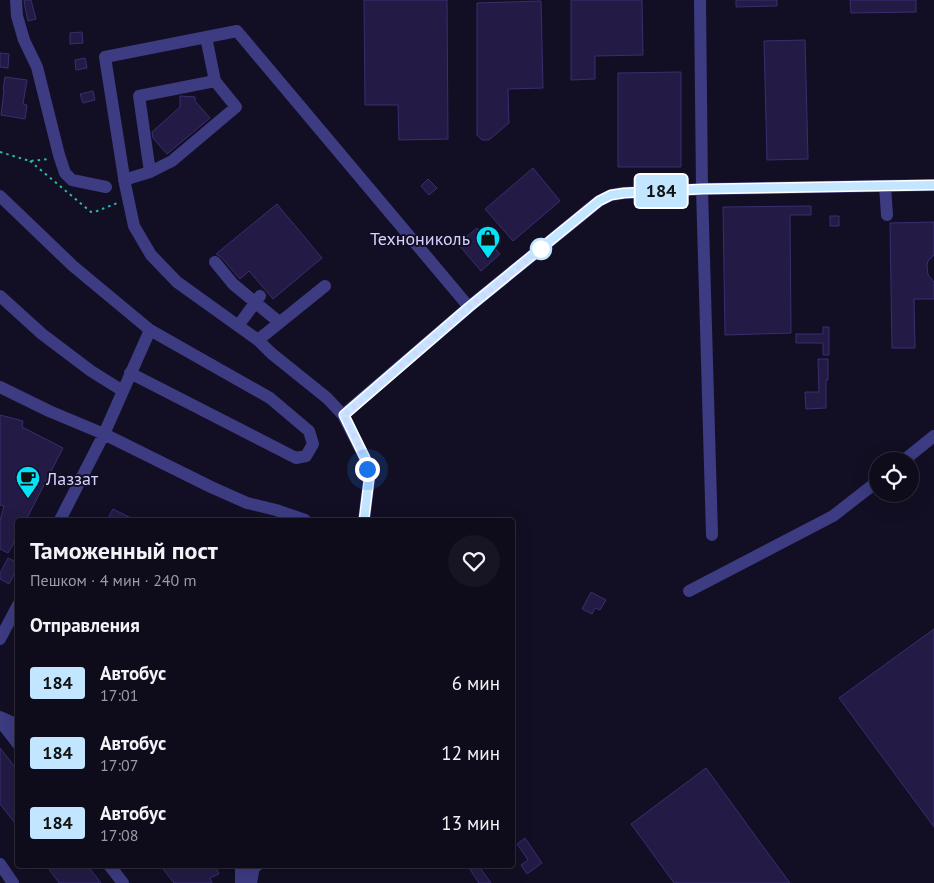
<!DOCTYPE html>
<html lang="ru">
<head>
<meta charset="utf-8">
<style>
  body { margin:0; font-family:"PT Sans",sans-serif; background:#171424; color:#f1f3f6; height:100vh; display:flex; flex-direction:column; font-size:19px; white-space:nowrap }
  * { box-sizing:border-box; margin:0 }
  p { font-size:16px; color:#9b9ba3 }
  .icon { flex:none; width:28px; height:28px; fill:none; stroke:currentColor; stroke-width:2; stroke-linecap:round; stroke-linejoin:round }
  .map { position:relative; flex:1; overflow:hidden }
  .details { position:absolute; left:15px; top:518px; width:500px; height:350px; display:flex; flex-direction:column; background:#0e0b1b; border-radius:5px; box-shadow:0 5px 20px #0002,0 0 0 1px #2e2b3a }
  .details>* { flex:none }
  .badge { padding:0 10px; border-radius:4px; font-size:18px; line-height:32px }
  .tools { position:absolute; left:869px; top:452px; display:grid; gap:10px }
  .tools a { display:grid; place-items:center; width:50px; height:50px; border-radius:50%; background:#0e0b1b; box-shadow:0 5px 20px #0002,0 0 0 1px #2e2b3a; font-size:25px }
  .you { position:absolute; width:25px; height:25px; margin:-12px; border:4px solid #fff; border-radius:50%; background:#1a73e8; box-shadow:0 0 0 8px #1a73e833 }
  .map>.badge { position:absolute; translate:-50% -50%; box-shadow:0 0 0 2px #fff }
  h2 { padding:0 15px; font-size:19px; line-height:45px }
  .round { display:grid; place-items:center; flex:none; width:52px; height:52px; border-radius:26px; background:#171424 }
  .overview { display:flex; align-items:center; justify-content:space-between; height:85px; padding:0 15px }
  h1 { font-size:24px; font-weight:600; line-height:38px }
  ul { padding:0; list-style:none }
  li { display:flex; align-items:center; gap:15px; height:70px; padding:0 15px }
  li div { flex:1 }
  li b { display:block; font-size:19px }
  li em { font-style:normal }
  li .badge { min-width:55px; font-weight:700; text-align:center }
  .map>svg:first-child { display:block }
  .building { fill:#231b45; stroke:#3a2e70 }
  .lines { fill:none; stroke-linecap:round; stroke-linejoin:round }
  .path { stroke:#31b4ab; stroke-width:2; stroke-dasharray:2.5 4; stroke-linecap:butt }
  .minor { stroke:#3d3b82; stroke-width:12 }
  .line-casing { stroke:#fff; stroke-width:11 }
  .line { stroke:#c2e6ff; stroke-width:8 }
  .walk { stroke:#d7d2fe; stroke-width:5; stroke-dasharray:0 9 }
  .stop-dot { fill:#fff; stroke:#c2e6ff; stroke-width:2.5 }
  .labels { text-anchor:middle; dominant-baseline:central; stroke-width:4; stroke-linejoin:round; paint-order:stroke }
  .poi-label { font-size:18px; fill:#d7d2fe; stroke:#120f24; text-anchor:end }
</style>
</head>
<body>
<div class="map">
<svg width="934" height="883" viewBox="0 0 934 883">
  <rect width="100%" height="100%" fill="#120f24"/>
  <path class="building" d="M 24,0 L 31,0 L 36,19 L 28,21 L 25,7 Z
    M 364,0 L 447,0 L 448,139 L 399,140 L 398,105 L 365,105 Z
    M 571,0 L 642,0 L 643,55 L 595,56 L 595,79 L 571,80 Z
    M 736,0 L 777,0 L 777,6 L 736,7 Z
    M 850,0 L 916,0 L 916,12 L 851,13 Z
    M 541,1 L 543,88 L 508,89 L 509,123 L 489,140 L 482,140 L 477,135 L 477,3 Z
    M 82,32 L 83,43 L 70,44 L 70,33 Z
    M 805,40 L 808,159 L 767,160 L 764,41 Z
    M 0,53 L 9,54 L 8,68 L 0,67 Z
    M 85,58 L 87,68 L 76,70 L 75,60 Z
    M 681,72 L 681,167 L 618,167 L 618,73 Z
    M 5,77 L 27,80 L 23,104 L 27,105 L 25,119 L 1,115 L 4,90 L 3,90 Z
    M 93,91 L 95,100 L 83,103 L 80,94 Z
    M 180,96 L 195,97 L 195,101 L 210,118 L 167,154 L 153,138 L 152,132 L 180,107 Z
    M 533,168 L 560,201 L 513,241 L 485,209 Z
    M 428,179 L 437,188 L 429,195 L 421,186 Z
    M 277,204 L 322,258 L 273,299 L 249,271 L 240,279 L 221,257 L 216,254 Z
    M 811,206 L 811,215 L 790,215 L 791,333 L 725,335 L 723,207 Z
    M 830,216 L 839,216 L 839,226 L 830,226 Z
    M 934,222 L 934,255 L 928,261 L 927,266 L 928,275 L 934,282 L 934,299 L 914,299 L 915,348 L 892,348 L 890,223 Z
    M 477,228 L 500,254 L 481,271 L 458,244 Z
    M 823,327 L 829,327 L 829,355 L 823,355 L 823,343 L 796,343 L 796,334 L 823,334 Z
    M 818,359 L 828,359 L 828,380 L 826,380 L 826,408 L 806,409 L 805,392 L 819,392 Z
    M 0,415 L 23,421 L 22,427 L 63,448 L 26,520 L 18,520 L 18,536 L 8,553 L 0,549 L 0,521 L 4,506 L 0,505 Z
    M 113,509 L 135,520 L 107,520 Z
    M 8,558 L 18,563 L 18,567 L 9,584 L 0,579 L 0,573 Z
    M 591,592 L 606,600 L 600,610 L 595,608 L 592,614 L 582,609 Z
    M 934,629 L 934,827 L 839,698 Z
    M 0,748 L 18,771 L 18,827 L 0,804 Z
    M 706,768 L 767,852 L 790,883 L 674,883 L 645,843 L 631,824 Z
    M 525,838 L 542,863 L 527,874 L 521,865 L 528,860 L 517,844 Z
    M 46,865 L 87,865 L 101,883 L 59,883 Z
    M 160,865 L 215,865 L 219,874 L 210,878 L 212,883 L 174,883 Z
    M 467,865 L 478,865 L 491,883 L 479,883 Z"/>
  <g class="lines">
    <path class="path" d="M 0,152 L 30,161 L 49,159
      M 30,161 L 91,212 L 97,211 L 120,202"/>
    <path class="minor" d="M 16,0 L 17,16 L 24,40 L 37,67 L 59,155 L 65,173 L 72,180 L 106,187
      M 700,0 L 702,189 L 712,535
      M 150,172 L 172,161 L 236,107 L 215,81
      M 124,180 L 150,172 L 139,96 L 215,81 L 206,37
      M 885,186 L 887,215
      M 0,196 L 73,266 L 150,330 L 104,434 L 60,520
      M 215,262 L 233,284 L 279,322
      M 0,296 L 42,334 L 91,371 L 123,391
      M 238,326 L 260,296
      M 258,340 L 325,286
      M 130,373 L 296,458 L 306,456 L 313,444 L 309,431 L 270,398 L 150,330
      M 0,387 L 49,411 L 104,434 L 211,487 L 247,503 L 276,510 L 305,520
      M 343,415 L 469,307 L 599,201 L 611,195 L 624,193 L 702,189 L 934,185
      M 903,461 L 934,436
      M 364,520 L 369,480 L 365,458 L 343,415 L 327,398 L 271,353 L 258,340 L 177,282 L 151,255 L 134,226 L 125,184 L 105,57 L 237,31 L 469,307
      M 689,591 L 833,516 L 878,481
      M 0,639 L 18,605
      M 0,717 L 18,725
      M 0,721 L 18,744
      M 0,864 L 13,883
      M 109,865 L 123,883
      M 240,865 L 248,868 L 258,865
      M 241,883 L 241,866
      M 251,883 L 254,867"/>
  </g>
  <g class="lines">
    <defs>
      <path id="line" d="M 364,520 L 369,480 L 365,458 L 344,415 L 469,307 L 599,201 L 611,195 L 624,193 L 702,189 L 934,185"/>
    </defs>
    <use href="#line" class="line-casing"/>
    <use href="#line" class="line"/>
    <path class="walk" d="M 367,469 L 365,458 L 344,415 L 469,307 L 541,249"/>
  </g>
  <defs>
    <symbol id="shop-pin" viewBox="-11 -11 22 30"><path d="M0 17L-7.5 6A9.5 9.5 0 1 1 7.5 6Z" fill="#04e2f8" stroke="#120f24"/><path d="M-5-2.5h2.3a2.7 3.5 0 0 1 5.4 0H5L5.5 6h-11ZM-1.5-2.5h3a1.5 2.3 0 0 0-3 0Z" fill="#111"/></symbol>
    <symbol id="cafe-pin" viewBox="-11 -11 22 30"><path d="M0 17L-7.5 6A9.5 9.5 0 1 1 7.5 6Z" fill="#04e2f8" stroke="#120f24"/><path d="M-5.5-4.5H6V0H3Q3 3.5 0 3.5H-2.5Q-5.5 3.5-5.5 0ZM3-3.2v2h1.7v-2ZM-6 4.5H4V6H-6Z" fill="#111"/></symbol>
  </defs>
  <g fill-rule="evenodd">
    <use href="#shop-pin" x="474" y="224" width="28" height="38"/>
    <use href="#cafe-pin" x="14" y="464" width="28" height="38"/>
  </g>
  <circle class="stop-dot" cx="541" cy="249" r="10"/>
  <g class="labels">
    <g class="poi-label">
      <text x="470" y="238">Технониколь</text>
      <text x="46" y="478" text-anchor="start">Лаззат</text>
    </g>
  </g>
</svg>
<div class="tools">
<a><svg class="icon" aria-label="locate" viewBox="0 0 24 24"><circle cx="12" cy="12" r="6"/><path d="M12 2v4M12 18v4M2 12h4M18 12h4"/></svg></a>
</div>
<div class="you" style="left:367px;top:469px"></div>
<b class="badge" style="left:661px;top:191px;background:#c2e6ff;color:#111">184</b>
<section class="details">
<div class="overview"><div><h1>Таможенный пост</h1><p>Пешком · 4 мин · 240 m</p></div><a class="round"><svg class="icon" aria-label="heart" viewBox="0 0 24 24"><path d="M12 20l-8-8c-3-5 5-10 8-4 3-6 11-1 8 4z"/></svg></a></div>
<h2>Отправления</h2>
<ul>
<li><span class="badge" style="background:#c2e6ff;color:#111">184</span><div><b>Автобус</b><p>17:01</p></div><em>6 мин</em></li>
<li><span class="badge" style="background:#c2e6ff;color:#111">184</span><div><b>Автобус</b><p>17:07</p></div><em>12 мин</em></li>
<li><span class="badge" style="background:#c2e6ff;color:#111">184</span><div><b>Автобус</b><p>17:08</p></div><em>13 мин</em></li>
</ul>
</section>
</div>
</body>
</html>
